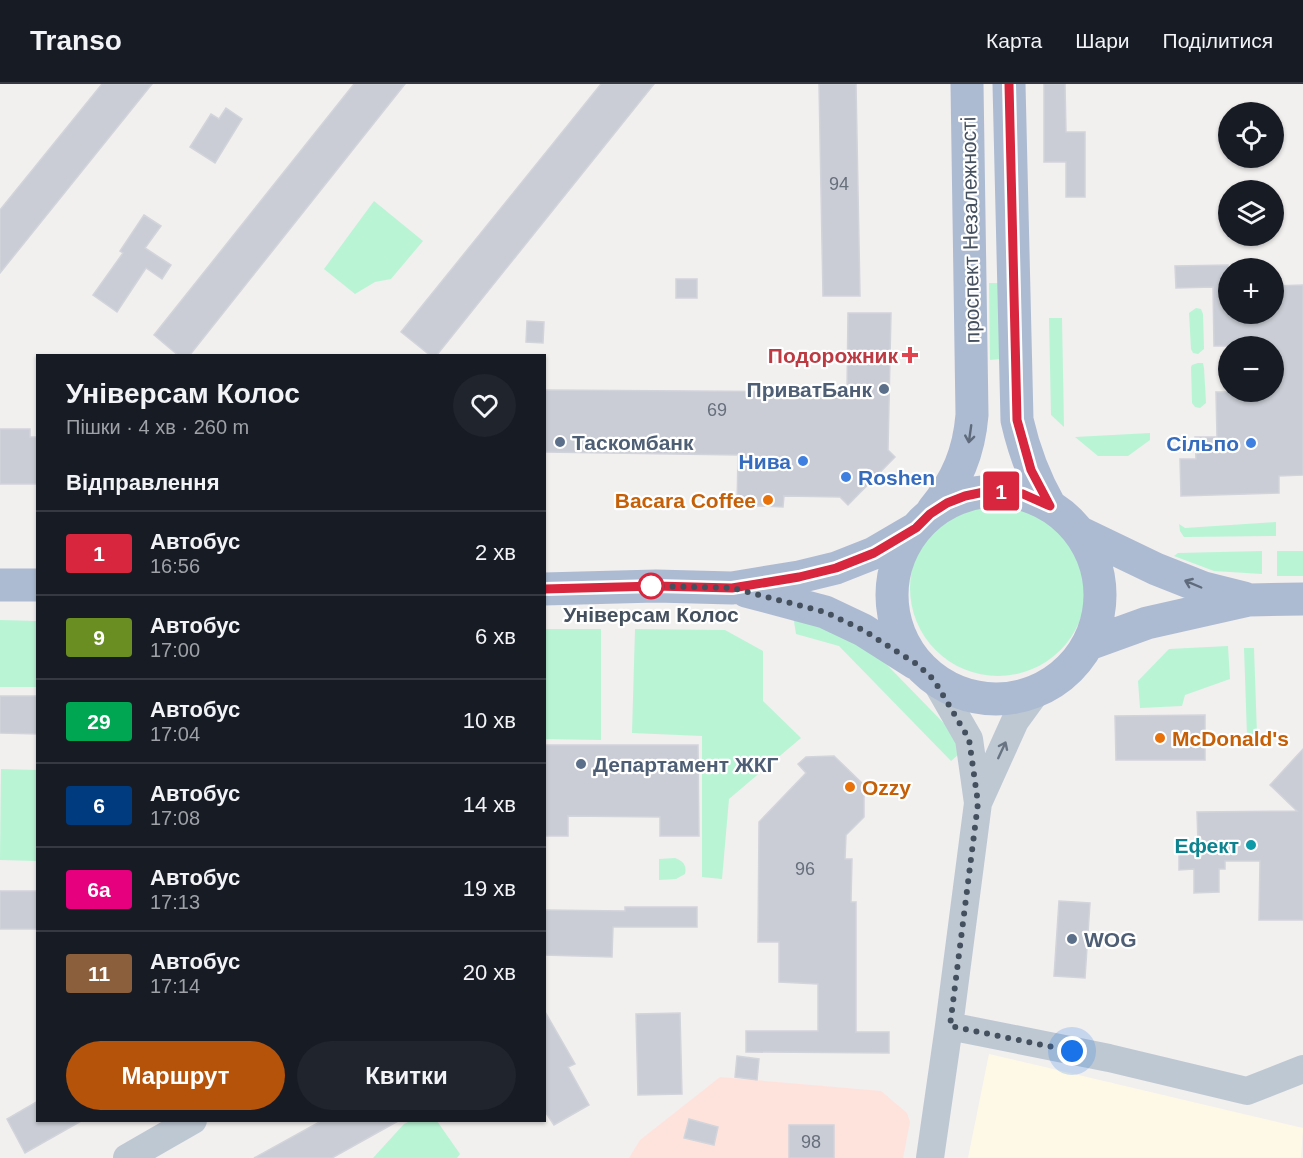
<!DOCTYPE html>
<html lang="uk">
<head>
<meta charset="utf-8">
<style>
  body { margin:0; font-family:Helvetica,sans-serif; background:#20242c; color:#f1f3f6; height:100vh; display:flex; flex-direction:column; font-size:22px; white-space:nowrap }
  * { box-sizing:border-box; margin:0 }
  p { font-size:20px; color:#9ea1a6 }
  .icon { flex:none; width:33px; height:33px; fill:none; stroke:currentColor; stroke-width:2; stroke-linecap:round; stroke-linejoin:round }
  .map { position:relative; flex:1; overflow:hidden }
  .panel { position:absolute; left:36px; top:270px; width:510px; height:768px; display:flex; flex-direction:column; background:#171b24; border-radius:0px; box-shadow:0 2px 4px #0004 }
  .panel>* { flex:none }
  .badge { padding:0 12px; border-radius:4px; font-size:21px; line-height:39px }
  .controls { position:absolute; left:1218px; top:18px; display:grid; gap:12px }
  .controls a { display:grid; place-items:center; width:66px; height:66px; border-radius:50%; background:#171b24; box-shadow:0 2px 4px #0004; font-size:30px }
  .you { position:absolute; width:30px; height:30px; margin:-15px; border:4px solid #fff; border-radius:50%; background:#1a73e8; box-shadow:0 0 0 9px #1a73e833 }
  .map>.badge { position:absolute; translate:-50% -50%; box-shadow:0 0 0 3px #fff }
  h2 { padding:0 30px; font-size:22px; line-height:54px }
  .round { display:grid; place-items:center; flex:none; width:63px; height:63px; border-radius:32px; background:#20242c }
  .overview { display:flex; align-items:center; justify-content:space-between; height:102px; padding:0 30px }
  h1 { font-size:28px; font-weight:600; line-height:45px }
  .action { display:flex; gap:12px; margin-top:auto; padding:12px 30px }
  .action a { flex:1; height:69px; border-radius:36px; background:#b45309; color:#fff; font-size:24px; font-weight:600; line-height:69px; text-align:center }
  .action a+a { background:#20242c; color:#f1f3f6 }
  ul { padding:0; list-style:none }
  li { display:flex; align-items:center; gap:18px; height:84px; padding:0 30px; border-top:2px solid #363941 }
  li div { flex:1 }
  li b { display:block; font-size:22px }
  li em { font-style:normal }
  li .badge { min-width:66px; font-weight:700; text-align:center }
  header { display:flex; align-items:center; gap:36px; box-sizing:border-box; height:84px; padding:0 30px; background:#171b24; border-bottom:2px solid #363941 }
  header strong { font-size:28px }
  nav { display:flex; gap:33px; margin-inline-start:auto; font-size:21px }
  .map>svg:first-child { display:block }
  .commercial { fill:#fef9e7 }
  .medical { fill:#fee3dd }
  .green { fill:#b9f4d5 }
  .building { fill:#cacdd5; stroke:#d2d4db; stroke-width:1.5 }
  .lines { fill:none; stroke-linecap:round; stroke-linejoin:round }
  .minor { stroke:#bec8d3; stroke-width:28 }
  .major { stroke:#acbbd1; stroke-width:33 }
  .oneway { stroke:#5f6b7c }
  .oneway2 { stroke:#697482 }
  .line-casing { stroke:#fff; stroke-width:14 }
  .line { stroke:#d7263d; stroke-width:9 }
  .walk { stroke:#45505f; stroke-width:6; stroke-dasharray:0 10.8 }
  .health-dot { fill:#e0444e; stroke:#fff; stroke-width:2 }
  .service-dot { fill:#5c6f8a; stroke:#fff; stroke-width:2 }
  .shop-dot { fill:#3f7fe0; stroke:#fff; stroke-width:2 }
  .food-dot { fill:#e8710a; stroke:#fff; stroke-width:2 }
  .stop-dot { fill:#fff; stroke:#d7263d; stroke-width:3 }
  .culture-dot { fill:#0f9aa8; stroke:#fff; stroke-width:2 }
  .labels { text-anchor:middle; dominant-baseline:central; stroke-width:4.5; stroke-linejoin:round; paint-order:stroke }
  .number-label { font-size:18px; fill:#666f7c }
  .street-label { font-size:21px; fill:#45505f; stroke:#fff }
  .health-label { font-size:21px; font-weight:bold; fill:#be3a42; stroke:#fff; text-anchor:end }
  .service-label { font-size:21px; font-weight:bold; fill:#4e5e75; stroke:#fff; text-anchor:start }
  .shop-label { font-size:21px; font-weight:bold; fill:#366cbe; stroke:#fff; text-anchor:end }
  .food-label { font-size:21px; font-weight:bold; fill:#c56008; stroke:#fff; text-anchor:start }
  .stop-label { font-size:21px; font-weight:bold; fill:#45505f; stroke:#fff }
  .culture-label { font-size:21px; font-weight:bold; fill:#0d838f; stroke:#fff; text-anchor:end }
</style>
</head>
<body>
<header>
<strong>Transo</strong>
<nav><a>Карта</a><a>Шари</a><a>Поділитися</a></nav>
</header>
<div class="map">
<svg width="1303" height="1074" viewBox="0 0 1303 1074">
  <rect width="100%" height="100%" fill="#f2efef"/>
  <path class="commercial" d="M 989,970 L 1303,1044 L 1301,1074 L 968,1074 Z"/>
  <path class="medical" d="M 720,993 L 881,1007 L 907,1029 L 910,1038 L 903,1074 L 629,1074 L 640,1056 Z"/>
  <path class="green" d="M 374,117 L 423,157 L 391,195 L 375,198 L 355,210 L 324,185 Z
    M 989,199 L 999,199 L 1001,275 L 990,276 Z
    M 1196,224 L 1201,225 L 1203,230 L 1204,265 L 1198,270 L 1193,269 L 1191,265 L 1189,229 Z
    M 1049,234 L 1062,234 L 1064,343 L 1051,331 Z
    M 1198,279 L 1203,279 L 1204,284 L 1206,319 L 1200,324 L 1195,323 L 1192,319 L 1191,283 L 1192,281 Z
    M 1150,349 L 1150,356 L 1128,372 L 1098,372 L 1075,353 Z
    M910 504a88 88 0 1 1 176 0a88 88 0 1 1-176 0Z
    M 1276,438 L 1276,452 L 1184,453 L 1180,447 L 1179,440 L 1185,444 Z
    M 1262,467 L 1262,490 L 1214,487 L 1174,472 L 1178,469 Z
    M 1277,467 L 1303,467 L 1303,492 L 1277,492 Z
    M 793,531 L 852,545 L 967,663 L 951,677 L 839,562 L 796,550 Z
    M 0,536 L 37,537 L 37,603 L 0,603 Z
    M 545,545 L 601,545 L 601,656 L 545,655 Z
    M 635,545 L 725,546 L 763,567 L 763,617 L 801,654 L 729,715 L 722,795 L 702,793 L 702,652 L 632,649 Z
    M 1228,562 L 1230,595 L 1185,611 L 1182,622 L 1140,624 L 1138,597 L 1169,565 Z
    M 1244,564 L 1254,564 L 1257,651 L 1247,652 Z
    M 1,685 L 37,686 L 37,777 L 0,776 Z
    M 675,774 C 683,777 687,781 685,790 L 676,795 L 659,796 L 659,775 Z
    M 412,1036 L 437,1037 L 460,1070 L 457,1074 L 373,1074 L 404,1040 Z"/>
  <path class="building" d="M 102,0 L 152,0 L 0,189 L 0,126 Z
    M 354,0 L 405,0 L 189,272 L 179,272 L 154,251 Z
    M 601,0 L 654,0 L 436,272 L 431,272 L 401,248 Z
    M 819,0 L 856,0 L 860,212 L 823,212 Z
    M 1044,0 L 1065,0 L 1066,48 L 1085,48 L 1085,113 L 1066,113 L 1066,78 L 1044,78 Z
    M 226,24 L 242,35 L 215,79 L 190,63 L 211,30 L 219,35 Z
    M 144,131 L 161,142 L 145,164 L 171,181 L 162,195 L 146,184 L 117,228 L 93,211 L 123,169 L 120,167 Z
    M 1228,181 L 1228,230 L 1274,230 L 1274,202 L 1303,201 L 1303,391 L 1279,392 L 1279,409 L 1181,412 L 1180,375 L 1196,375 L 1195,353 L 1217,353 L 1216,308 L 1274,308 L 1274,262 L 1214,262 L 1213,203 L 1176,204 L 1175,182 Z
    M 676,195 L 697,195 L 697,214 L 676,214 Z
    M 848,229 L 891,229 L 888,366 L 895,373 L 848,421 L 840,413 L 784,412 L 783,423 L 737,421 L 738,371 L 544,368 L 544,306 L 847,308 Z
    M 527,237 L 544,238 L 543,259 L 526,258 Z
    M 0,345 L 30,345 L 30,353 L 38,353 L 38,400 L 0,400 Z
    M 0,612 L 38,612 L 38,650 L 0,649 Z
    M 1205,631 L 1205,676 L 1116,676 L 1115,632 Z
    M 544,661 L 698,661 L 699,752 L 660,752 L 660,733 L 568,732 L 568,752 L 544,752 Z
    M 1303,665 L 1303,836 L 1259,836 L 1260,777 L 1225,777 L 1225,785 L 1219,785 L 1219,808 L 1194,809 L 1194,785 L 1179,786 L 1179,759 L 1198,759 L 1197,728 L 1297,727 L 1270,701 Z
    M 834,672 L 864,701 L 864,733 L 846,751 L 845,775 L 852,775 L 851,818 L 856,818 L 856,948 L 889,948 L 889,969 L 746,968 L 746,947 L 818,947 L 818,900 L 779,898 L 779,858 L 758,858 L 759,738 L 806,689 L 798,680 L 806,673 Z
    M 0,807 L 38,807 L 38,845 L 0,845 Z
    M 1059,817 L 1090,819 L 1085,894 L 1054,892 Z
    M 625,823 L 697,823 L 697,843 L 613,843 L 612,873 L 544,871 L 544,826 L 625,827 Z
    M 544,926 L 575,980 L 568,983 L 589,1021 L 554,1041 L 544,1026 Z
    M 680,929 L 682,1010 L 638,1011 L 636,930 Z
    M 737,972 L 759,975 L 757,996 L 735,993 Z
    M 38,1017 L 38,1036 L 83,1036 L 25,1069 L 7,1035 Z
    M 689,1035 L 718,1043 L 714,1061 L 684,1054 Z
    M 323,1036 L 400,1036 L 332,1074 L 254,1074 Z
    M 789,1041 L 834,1041 L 834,1074 L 789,1074 Z"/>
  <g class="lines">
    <path class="minor" d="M 935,596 L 969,655 L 978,719
      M 949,942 L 1109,974 L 1247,1007 L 1303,985
      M 127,1074 L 193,1036
      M 930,1074 L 949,942 L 978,719 L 1015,637 L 1039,604"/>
    <path class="major" d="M 1009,0 L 1017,336 C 1024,367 1034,394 1050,422
      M892 511a104 104 0 1 1 208 0a104 104 0 1 1-208 0Z
      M 933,426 C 957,397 969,368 972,331 L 967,0
      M 1079,448 L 1156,485 L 1204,504 L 1244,514
      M 0,501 L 38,501
      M 544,505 L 656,502 L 732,504 L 799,493 L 836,484 L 874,469 L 915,445
      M 746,507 L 825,528 L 863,546 L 915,579
      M 1089,560 L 1147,539 L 1249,516 L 1303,515"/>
  </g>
  <defs><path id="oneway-shaft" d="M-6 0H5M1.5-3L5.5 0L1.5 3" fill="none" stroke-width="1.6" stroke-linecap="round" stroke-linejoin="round" transform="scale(1.5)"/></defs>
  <g class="oneway">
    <use href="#oneway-shaft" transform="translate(970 350) rotate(98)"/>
    <use href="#oneway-shaft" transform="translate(1193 500) rotate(-157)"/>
  </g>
  <use class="oneway2" href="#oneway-shaft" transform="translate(1002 666) rotate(-65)"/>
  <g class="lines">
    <defs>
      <path id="line" d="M 544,505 L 656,502 L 732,504 L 799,493 L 836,484 L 874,469 L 916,444 L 930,430 L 947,419 L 965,412 L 984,408 L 1003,407 L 1023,410 L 1050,422 L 1031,386 L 1017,336 L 1009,0"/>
    </defs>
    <use href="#line" class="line-casing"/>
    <use href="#line" class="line"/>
    <path class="walk" d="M 651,502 L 732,504 L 825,528 L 863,546 L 918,581 L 934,596 L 969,655 L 978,719 L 950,942 L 1072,967"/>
  </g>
  <path class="health-dot" d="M907 262h6v6h6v6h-6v6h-6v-6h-6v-6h6z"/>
  <g class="service-dot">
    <circle cx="884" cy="305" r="6"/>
    <circle cx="560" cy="358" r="6"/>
    <circle cx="581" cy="680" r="6"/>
    <circle cx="1072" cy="855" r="6"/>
  </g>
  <g class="shop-dot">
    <circle cx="1251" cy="359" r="6"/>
    <circle cx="803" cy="377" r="6"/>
    <circle cx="846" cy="393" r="6"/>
  </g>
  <g class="food-dot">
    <circle cx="768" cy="416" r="6"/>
    <circle cx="1160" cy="654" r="6"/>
    <circle cx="850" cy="703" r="6"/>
  </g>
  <circle class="stop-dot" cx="651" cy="502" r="12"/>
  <circle class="culture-dot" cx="1251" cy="761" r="6"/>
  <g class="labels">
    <g class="number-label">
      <text x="839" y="100">94</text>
      <text x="717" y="326">69</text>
      <text x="805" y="785">96</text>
      <text x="811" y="1058">98</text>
    </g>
    <g class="street-label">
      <text transform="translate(970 146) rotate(-91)">проспект Незалежності</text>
    </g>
    <g class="health-label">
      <text x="898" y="271">Подорожник</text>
    </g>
    <g class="service-label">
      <text x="872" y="305" text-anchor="end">ПриватБанк</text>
      <text x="572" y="358">Таскомбанк</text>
      <text x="593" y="680">Департамент ЖКГ</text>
      <text x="1084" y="855">WOG</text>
    </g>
    <g class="shop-label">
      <text x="1239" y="359">Сільпо</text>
      <text x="791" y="377">Нива</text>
      <text x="858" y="393" text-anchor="start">Roshen</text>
    </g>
    <g class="food-label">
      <text x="756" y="416" text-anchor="end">Bacara Coffee</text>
      <text x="1172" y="654">McDonald's</text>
      <text x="862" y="703">Ozzy</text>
    </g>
    <g class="stop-label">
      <text x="651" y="530">Універсам Колос</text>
    </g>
    <g class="culture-label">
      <text x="1239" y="761">Ефект</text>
    </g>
  </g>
</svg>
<div class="controls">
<a><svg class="icon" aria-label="locate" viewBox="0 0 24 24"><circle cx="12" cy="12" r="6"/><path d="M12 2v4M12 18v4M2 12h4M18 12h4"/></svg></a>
<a><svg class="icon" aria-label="layers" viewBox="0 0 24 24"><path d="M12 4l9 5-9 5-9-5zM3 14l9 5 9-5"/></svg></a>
<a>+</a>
<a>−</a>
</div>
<div class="you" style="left:1072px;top:967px"></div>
<b class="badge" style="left:1001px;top:407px;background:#d7263d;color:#fff">1</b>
<section class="panel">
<div class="overview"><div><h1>Універсам Колос</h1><p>Пішки · 4 хв · 260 m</p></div><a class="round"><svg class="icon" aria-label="heart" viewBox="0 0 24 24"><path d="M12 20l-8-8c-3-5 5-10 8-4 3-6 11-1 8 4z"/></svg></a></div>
<h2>Відправлення</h2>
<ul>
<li><span class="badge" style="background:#d7263d;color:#fff">1</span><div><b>Автобус</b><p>16:56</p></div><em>2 хв</em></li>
<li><span class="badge" style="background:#6b8e23;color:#fff">9</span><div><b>Автобус</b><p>17:00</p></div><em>6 хв</em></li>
<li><span class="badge" style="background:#00a651;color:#fff">29</span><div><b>Автобус</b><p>17:04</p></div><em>10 хв</em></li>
<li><span class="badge" style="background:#003b80;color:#fff">6</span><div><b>Автобус</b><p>17:08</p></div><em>14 хв</em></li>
<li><span class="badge" style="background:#e6007e;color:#fff">6а</span><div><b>Автобус</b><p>17:13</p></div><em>19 хв</em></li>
<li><span class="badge" style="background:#8b5e3c;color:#fff">11</span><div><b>Автобус</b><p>17:14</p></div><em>20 хв</em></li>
</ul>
<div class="action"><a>Маршрут</a><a>Квитки</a></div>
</section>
</div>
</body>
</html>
